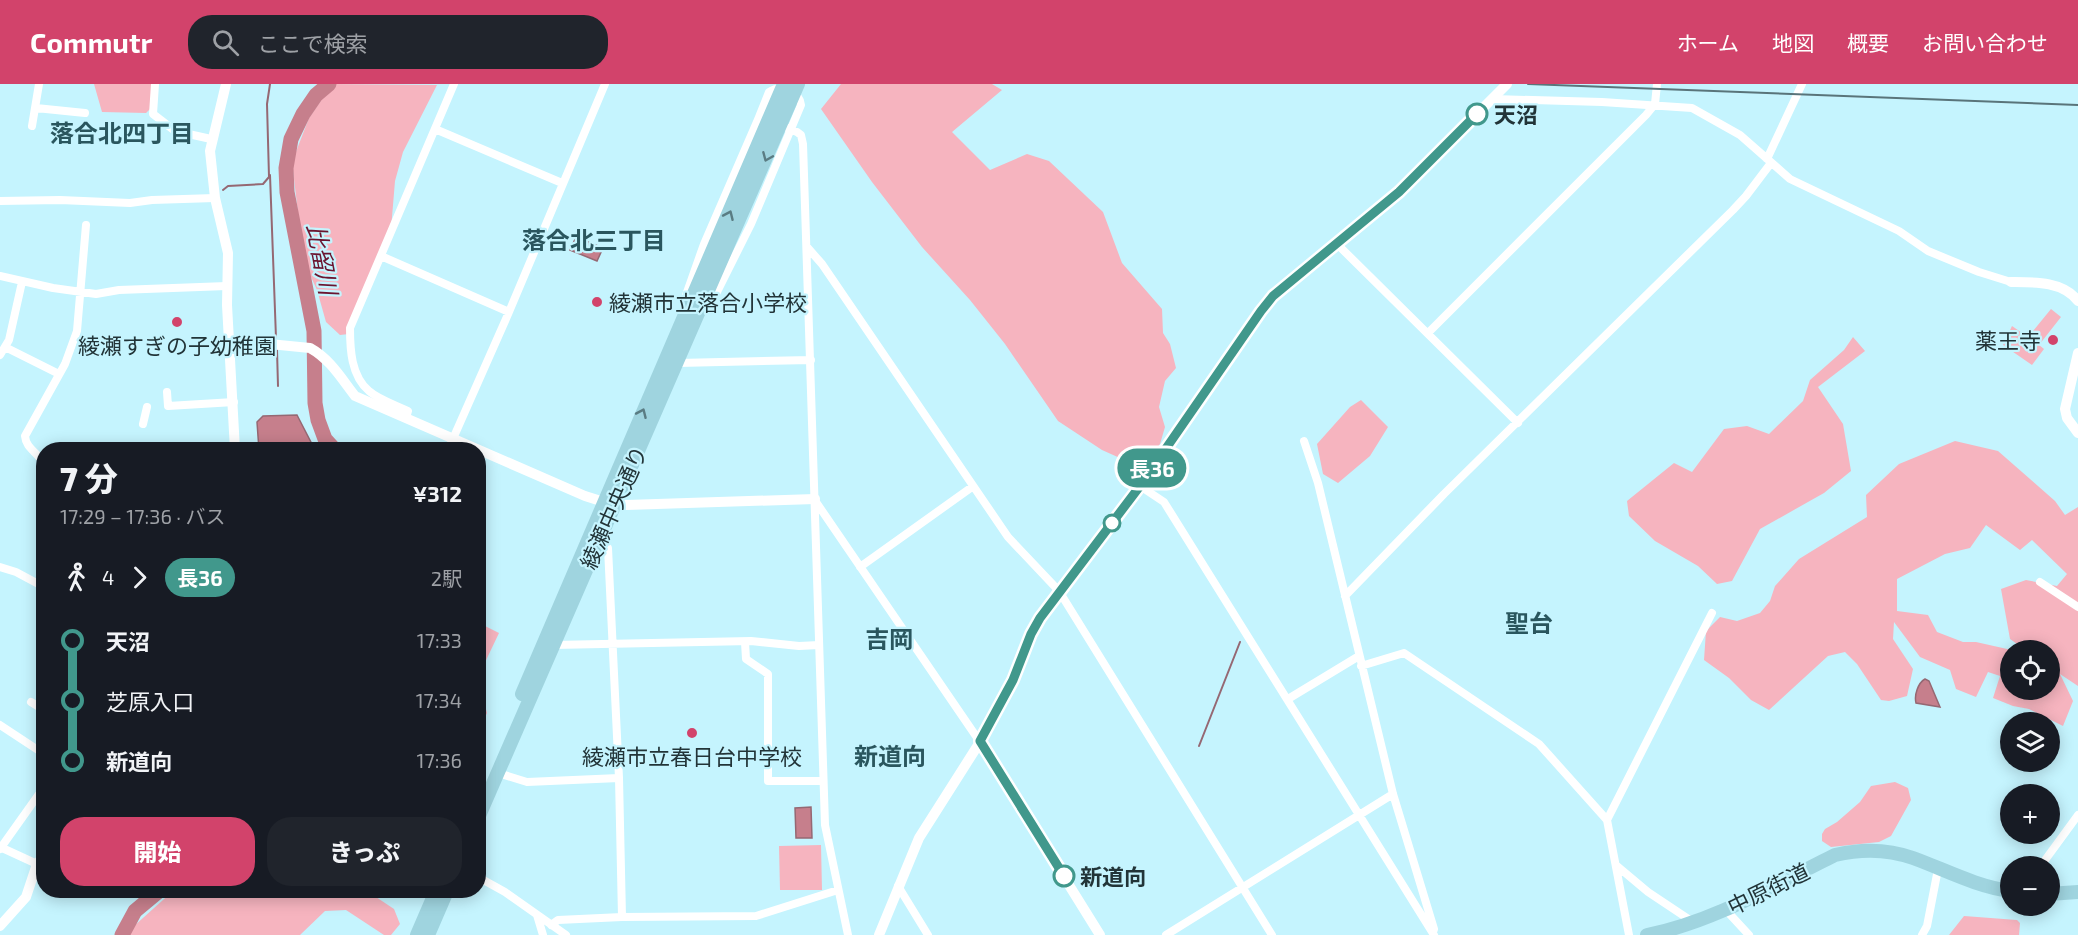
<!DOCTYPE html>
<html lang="ja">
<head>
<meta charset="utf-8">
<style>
  body { margin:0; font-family:"Exo 2","Noto Sans JP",sans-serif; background:#20242c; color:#f1f3f6; height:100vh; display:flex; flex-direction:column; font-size:22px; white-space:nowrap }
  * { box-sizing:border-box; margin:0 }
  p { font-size:20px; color:#9ea1a6 }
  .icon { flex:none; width:33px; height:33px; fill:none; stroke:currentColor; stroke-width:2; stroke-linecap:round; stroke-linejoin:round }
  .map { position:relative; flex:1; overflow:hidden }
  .side { position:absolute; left:36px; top:358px; width:450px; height:456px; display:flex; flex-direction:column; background:#171b24; border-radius:24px; box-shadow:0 3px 15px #0003 }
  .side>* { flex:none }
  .badge { padding:0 12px; border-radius:20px; font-size:21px; line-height:39px }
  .buttons { position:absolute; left:2000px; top:556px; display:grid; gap:12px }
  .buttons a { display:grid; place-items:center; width:60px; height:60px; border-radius:50%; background:#171b24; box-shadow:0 3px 15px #0003; font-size:30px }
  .map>.badge { position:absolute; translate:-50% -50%; box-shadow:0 0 0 3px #fff }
  .legs { display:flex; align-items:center; gap:9px; height:66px; padding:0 24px; font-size:20px }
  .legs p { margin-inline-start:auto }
  .head { display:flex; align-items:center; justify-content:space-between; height:102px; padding:0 24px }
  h1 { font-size:33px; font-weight:800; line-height:45px }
  .primary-button { display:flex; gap:12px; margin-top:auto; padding:12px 24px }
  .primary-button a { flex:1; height:69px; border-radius:24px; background:#d2436b; color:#fff; font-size:24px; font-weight:800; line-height:69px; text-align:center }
  .primary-button a+a { background:#20242c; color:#f1f3f6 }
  ul { padding:0 24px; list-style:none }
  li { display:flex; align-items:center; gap:21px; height:60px; font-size:22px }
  li i { display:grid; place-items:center; width:9px; height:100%; margin:0 8px; background:currentColor }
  li i::after { content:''; width:15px; height:15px; margin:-8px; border:4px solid; border-radius:50%; background:#171b24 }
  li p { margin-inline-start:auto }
  li:first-child i { background:linear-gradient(#0000 50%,currentColor 0) }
  li:last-child i { background:linear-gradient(currentColor 50%,#0000 0) }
  header { display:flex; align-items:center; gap:36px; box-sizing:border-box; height:84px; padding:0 30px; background:#d2436b; color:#fff }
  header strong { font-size:28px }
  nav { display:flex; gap:33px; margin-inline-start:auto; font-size:21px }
  .search { width:420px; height:54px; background:#20242c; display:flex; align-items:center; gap:15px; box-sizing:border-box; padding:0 21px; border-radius:24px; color:#9ea1a6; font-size:22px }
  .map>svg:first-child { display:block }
  .green { fill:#f6b4bf; fill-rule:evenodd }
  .water { fill:#c67f8c; stroke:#956873; stroke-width:1.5 }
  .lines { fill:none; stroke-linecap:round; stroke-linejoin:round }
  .stream { stroke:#956873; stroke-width:2 }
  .river { stroke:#c67f8c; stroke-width:15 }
  .minor { stroke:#fff; stroke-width:8 }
  .tertiary { stroke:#fff; stroke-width:10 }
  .primary { stroke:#9fd4df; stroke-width:14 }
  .rail { stroke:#59747a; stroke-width:2 }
  .oneway { stroke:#5a7c83 }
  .line-1-casing { stroke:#fff; stroke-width:14 }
  .line-1 { stroke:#41988c; stroke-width:9 }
  .stop-1-dot { fill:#fff; stroke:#41988c; stroke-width:3 }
  .poi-dot { fill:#d2436b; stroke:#c5f4fe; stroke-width:2 }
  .labels { text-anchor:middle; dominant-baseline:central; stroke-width:4.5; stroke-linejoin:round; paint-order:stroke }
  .stop-label { font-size:22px; font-weight:bold; fill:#223438; stroke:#c5f4fe; text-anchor:start }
  .poi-label { font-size:22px; fill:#223438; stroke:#c5f4fe }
  .street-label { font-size:22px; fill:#223438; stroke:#c5f4fe }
  .neighbourhood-label { font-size:24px; font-weight:bold; fill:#2a565e; stroke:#c5f4fe }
  .water-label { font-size:24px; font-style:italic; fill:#6b142f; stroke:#c5f4fe }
</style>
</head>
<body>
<header>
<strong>Commutr</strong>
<div class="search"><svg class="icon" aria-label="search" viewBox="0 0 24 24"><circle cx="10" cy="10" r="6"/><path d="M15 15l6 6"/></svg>ここで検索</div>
<nav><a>ホーム</a><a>地図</a><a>概要</a><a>お問い合わせ</a></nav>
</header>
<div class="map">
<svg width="2078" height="851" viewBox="0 0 2078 851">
  <rect width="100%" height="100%" fill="#c5f4fe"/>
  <path class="green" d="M 94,0 L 151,0 L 151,24 L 146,29 L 102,28 Z
    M 332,0 L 437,1 L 403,68 L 395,97 L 391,145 L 349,250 L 340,251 L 326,238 L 317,206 L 306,182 L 301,154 L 292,78 L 309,34 Z
    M 841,0 L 992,0 L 1002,6 L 952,48 L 990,86 L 1027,70 L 1049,77 L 1103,128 L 1122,179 L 1162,225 L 1163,249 L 1170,260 L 1176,284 L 1165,297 L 1159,323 L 1165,343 L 1160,360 L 1140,383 L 1102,366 L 1058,337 L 1005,260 L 970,216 L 922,163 L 872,98 L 821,25 Z
    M 2051,225 L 2061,233 L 2039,261 L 2044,265 L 2032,281 L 2003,261 L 2012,242 L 2028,253 Z
    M 1853,253 L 1865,267 L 1818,303 L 1843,340 L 1851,387 L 1824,409 L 1760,445 L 1732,497 L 1717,500 L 1698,482 L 1655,457 L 1629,432 L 1627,417 L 1674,379 L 1692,388 L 1724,345 L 1747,342 L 1769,350 L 1803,317 L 1810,296 L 1844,266 Z
    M 1361,316 L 1388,343 L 1370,372 L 1338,399 L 1323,390 L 1317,360 L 1350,323 Z
    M 1955,357 L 1998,367 L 2055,417 L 2065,431 L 2078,423 L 2078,602 L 2060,590 L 2073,617 L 2063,642 L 2029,625 L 2013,622 L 1993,614 L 2000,592 L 1988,588 L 1976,613 L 1956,605 L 1950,586 L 1920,573 L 1894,538 L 1893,555 L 1913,585 L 1907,612 L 1889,617 L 1881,616 L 1857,580 L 1845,568 L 1828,572 L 1769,626 L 1751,616 L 1729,594 L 1704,576 L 1706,547 L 1720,533 L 1737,537 L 1760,529 L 1770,517 L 1775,502 L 1799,475 L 1867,433 L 1866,411 L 1899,380 ZM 1986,441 L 2020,466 L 2032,456 L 2067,490 L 2057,502 L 2026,496 L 2001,505 L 2010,555 L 2027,567 L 2049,567 L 2049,606 L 2010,606 L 2010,567 L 2016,567 L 1976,558 L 1963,558 L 1937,548 L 1928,531 L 1897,527 L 1897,495 L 1945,470 L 1970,464 Z
    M 479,539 L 499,549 L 479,591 Z
    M 479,598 L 487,629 L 479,646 Z
    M 1895,698 L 1908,704 L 1911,716 L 1891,752 L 1879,758 L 1831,763 L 1822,757 L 1822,750 L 1825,745 L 1837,738 L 1860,718 L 1871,702 Z
    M 821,761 L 822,806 L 780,806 L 779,762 Z
    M 173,807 L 367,807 L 394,825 L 400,840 L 391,851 L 384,851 L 346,826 L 325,827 L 300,851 L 124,851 Z
    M 1964,832 L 2017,836 L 2020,839 L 2019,851 L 1949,851 Z"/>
  <path class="water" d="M 576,153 L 603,164 L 597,177 L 570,166 Z
    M 297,331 L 315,366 L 259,366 L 257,338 L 263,332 Z
    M 1925,595 L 1929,597 L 1940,623 L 1916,619 C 1914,611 1918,599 1925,595 Z
    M 811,723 L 812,754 L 796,754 L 795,724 Z"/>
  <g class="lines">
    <path class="stream" d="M 270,91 L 276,254
      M 223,106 L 228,102 L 263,100 L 269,93 L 267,20 L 270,0
      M 277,266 L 278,302
      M 1199,662 L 1240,558"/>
    <path class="river" d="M 329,0 L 316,11 L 303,30 L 291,55 L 286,84 L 287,108 L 314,247 L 315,319 L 318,336 L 325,355 L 335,366
      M 122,851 L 135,827 L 159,807"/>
    <path class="minor" d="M 155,0 L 153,30 L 175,47 L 211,55
      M 1493,15 L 1602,18 L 1692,24 L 1740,51 L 1790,95 L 1899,147 L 1928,167 L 1979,188 L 2011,198
      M 36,24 L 85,29
      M 32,42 L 39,0
      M 435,45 L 562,99
      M 1767,75 L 1802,0
      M 0,117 L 60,116 L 130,119 L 152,116 L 215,114
      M 1337,160 L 1518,339
      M 807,163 L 822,180 L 1008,453 L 1059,507 L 1272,851
      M 381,172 L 509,228
      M 0,192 L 53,204 L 96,210 L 119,206 L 227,202
      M 686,221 L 686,211 L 704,160 L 759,33 L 797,48 L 801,51 L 803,60 L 825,741 L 848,851
      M 705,223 L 717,208 L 751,140 L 801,21 C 799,7 781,0 769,8 L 759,33
      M 1428,249 L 1646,31 L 1655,20 L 1657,0
      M 5,263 L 59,290
      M 0,271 L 9,256 L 22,198
      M 678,279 L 811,276
      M 167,308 L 168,322 L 234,318
      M 406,334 L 408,327 C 396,321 379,316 369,307 C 351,292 350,265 350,244 L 454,0
      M 143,340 L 147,323
      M 1304,357 L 1318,399 L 1393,710 L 1434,845
      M 448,366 L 509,228 L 605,0
      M 44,380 C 38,368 26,365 25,352 L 65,280 L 77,247 L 86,141
      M 1140,402 L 1164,418 L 1434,851
      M 816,418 L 980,658
      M 598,458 L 608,464 L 619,694 L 622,833
      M 0,483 L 16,488 L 44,503
      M 860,483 L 972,403
      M 39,498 L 44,479
      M 2040,498 L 2078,523
      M 1345,512 L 1444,410 L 1733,126 L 1746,112 L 1771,79
      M 745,558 L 746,575 L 768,590 L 768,697 L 823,697
      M 553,561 L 751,557 L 799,562 L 819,561
      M 1361,582 L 1404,569 L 1539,660 L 1607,736 L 1629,851
      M 1288,615 L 1359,572
      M 31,618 L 44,626
      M 0,641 L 44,670
      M 498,689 L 527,698 L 619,694
      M 1607,736 L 1712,529
      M 0,763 L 37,780
      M 0,765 L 44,703
      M 1617,782 L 1648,808 L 1693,838
      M 2040,783 L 2078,731
      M 478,793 L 505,808 L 566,851
      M 898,802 L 928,851
      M 1725,825 L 1749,851
      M 537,831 L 543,851
      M 551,841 L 558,836 L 622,833 L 756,832 L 838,806
      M 1166,851 L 1393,710
      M 1922,851 L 1927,842 L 1938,785"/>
    <path class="tertiary" d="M 226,0 L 210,67 L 215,114 L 228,169 L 227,221 L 235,366
      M 2011,198 C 2034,198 2063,197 2078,217
      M 230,256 L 310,264 C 330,275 341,294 355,312 L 585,412 L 604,418 L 626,421 L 815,415
      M 2078,269 L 2065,325 L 2067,334 L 2078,349
      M 980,658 L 1100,851
      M 0,842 L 26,813 L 37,780 L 44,771
      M 879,851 L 919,754 L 980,658 L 1013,596 L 1031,550 L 1040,534 L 1140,402 L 1261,227 L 1273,212 L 1399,108 L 1507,0"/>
    <path class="primary" d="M 522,610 L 784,0
      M 478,734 L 798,0
      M 2049,810 L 2078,808
      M 417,851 L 436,807
      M 428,851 L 447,807
      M 1647,851 C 1714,838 1774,801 1835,771 C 1860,765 1888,765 1913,774 C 1946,786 1975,802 2010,807"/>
    <path class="rail" d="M 1528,0 L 2078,21"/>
  </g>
  <defs><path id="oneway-chevron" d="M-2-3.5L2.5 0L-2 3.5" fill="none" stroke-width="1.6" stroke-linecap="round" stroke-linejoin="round" transform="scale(1.5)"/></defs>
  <g class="oneway">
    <use href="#oneway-chevron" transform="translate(767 73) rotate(113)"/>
    <use href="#oneway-chevron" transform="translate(729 131) rotate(-66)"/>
    <use href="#oneway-chevron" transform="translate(642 329) rotate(-66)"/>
  </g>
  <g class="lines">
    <defs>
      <path id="line-1" d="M 1064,792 L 980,657 L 1013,596 L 1031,550 L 1040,534 L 1140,402 L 1261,227 L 1273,212 L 1399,108 L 1477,30"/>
    </defs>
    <use href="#line-1" class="line-1-casing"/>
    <use href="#line-1" class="line-1"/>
  </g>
  <g class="stop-1-dot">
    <circle cx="1477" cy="30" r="10"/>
    <circle cx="1112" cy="439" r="8"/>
    <circle cx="1064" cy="792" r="10"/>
  </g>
  <g class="poi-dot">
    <circle cx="597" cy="218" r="6"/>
    <circle cx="177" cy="238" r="6"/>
    <circle cx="2053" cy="256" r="6"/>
    <circle cx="692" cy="649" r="6"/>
  </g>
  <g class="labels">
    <g class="stop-label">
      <text x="1494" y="30">天沼</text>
      <text x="1080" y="792">新道向</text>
    </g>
    <g class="poi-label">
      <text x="609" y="218" text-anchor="start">綾瀬市立落合小学校</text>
      <text x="2041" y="256" text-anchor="end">薬王寺</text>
      <text x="177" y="261">綾瀬すぎの子幼稚園</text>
      <text x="692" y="672">綾瀬市立春日台中学校</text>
    </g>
    <g class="street-label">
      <text transform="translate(613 423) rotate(-66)">綾瀬中央通り</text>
      <text transform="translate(1768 804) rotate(-26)">中原街道</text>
    </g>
    <g class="neighbourhood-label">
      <text x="122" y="48">落合北四丁目</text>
      <text x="594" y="155">落合北三丁目</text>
      <text x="1529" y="538">聖台</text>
      <text x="889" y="554">吉岡</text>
      <text x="890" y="671">新道向</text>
    </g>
    <g class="water-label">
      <text transform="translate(323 175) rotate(79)">比留川</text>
    </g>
  </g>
</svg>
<div class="buttons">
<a><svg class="icon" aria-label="locate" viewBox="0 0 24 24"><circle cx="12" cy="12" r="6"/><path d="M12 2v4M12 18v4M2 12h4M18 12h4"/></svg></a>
<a><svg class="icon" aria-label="layers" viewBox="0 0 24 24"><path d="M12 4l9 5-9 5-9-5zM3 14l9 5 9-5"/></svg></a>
<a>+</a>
<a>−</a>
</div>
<b class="badge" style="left:1152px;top:384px;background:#41988c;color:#fff">長36</b>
<section class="side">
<div class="head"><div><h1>7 分</h1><p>17:29 – 17:36 · バス</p></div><b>¥312</b></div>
<div class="legs"><svg class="icon" aria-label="walk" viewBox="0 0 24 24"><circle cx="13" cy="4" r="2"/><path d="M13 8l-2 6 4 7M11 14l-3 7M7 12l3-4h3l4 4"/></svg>4<svg class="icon" aria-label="forward" viewBox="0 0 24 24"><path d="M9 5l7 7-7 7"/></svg><b class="badge" style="background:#41988c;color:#fff">長36</b><p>2駅</p></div>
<ul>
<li><i style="color:#41988c"></i><b>天沼</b><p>17:33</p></li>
<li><i style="color:#41988c"></i><span>芝原入口</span><p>17:34</p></li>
<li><i style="color:#41988c"></i><b>新道向</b><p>17:36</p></li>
</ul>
<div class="primary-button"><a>開始</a><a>きっぷ</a></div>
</section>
</div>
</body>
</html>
